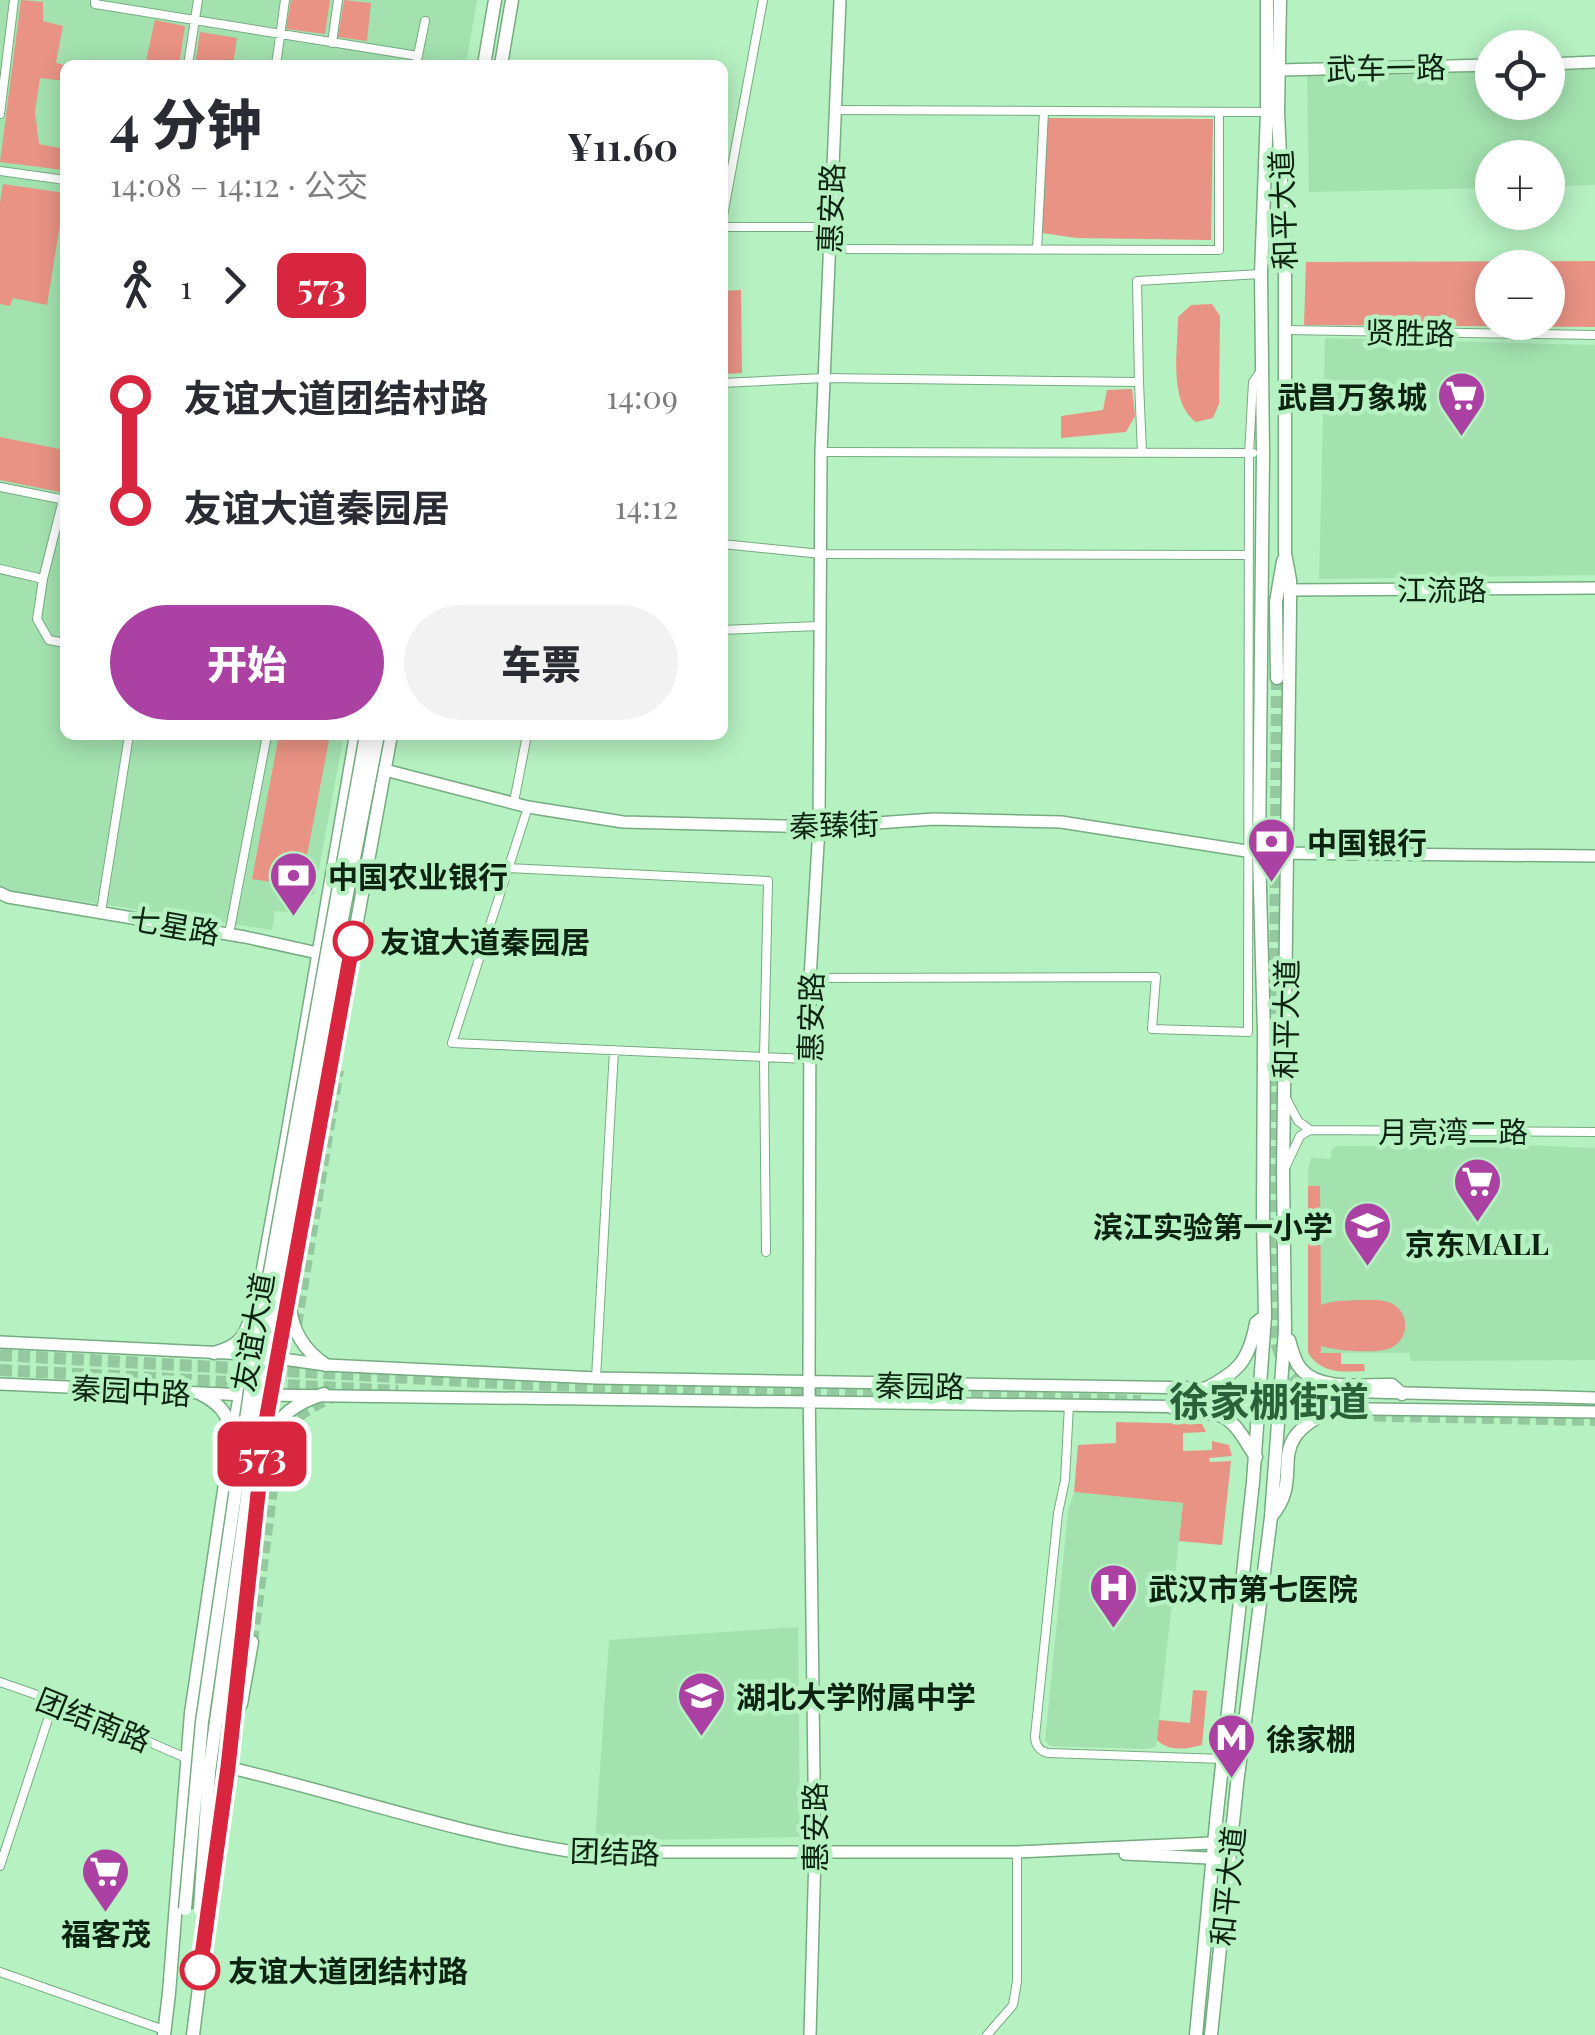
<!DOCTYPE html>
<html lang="zh">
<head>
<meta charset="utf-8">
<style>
  body { margin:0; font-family:"Playfair Display","Noto Sans SC",serif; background:#f2f2f3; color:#2b2b33; height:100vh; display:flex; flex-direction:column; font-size:38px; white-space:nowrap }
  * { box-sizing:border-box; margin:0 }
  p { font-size:32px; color:#7c7c81 }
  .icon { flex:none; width:55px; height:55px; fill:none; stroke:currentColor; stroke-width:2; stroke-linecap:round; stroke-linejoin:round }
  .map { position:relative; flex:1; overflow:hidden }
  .sheet { position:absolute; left:60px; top:60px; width:668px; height:680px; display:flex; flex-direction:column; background:#fff; border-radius:15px; box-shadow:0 5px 25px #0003 }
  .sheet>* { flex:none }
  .badge { padding:0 20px; border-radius:15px; font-size:35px; line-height:65px }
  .controls { position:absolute; left:1475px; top:30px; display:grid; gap:20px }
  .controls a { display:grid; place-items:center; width:90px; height:90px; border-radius:50%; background:#fff; box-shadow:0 5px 25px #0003; font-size:50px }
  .map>.badge { position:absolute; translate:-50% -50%; box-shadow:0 0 0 5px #fff }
  .legs { display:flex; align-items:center; gap:15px; height:110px; padding:0 50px; font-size:32px }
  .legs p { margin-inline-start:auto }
  .overview { display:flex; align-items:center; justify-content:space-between; height:170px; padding:0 50px }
  h1 { font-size:55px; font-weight:800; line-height:75px }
  .primary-button { display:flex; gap:20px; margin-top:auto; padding:20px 50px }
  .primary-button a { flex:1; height:115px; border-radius:60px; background:#aa41a3; color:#fff; font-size:40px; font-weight:800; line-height:115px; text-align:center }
  .primary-button a+a { background:#f2f2f3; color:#2b2b33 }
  ul { padding:0 50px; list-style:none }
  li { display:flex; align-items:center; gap:35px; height:110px; font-size:38px }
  li i { display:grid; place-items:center; width:15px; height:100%; margin:0 12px; background:currentColor }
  li i::after { content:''; width:25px; height:25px; margin:-12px; border:8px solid; border-radius:50%; background:#fff }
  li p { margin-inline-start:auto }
  li:first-child i { background:linear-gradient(#0000 50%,currentColor 0) }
  li:last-child i { background:linear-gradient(currentColor 50%,#0000 0) }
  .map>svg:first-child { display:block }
  .built { fill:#a3e2af }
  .green { fill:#e89384; fill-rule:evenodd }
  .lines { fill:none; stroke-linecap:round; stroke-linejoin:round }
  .primary-tunnel { stroke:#94c89e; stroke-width:12; stroke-dasharray:12 6; stroke-linecap:butt }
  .street-casing { stroke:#75ad80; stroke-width:10 }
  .secondary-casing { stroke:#75ad80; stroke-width:14 }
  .primary-casing { stroke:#75ad80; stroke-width:15 }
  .street { stroke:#fff; stroke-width:8 }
  .secondary { stroke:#fff; stroke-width:11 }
  .primary { stroke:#fff; stroke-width:12 }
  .primary-bridge-casing { stroke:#75ad80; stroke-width:15; stroke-linecap:butt }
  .primary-bridge { stroke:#fff; stroke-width:12 }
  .line-1-casing { stroke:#fff; stroke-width:22 }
  .line-1 { stroke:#d7263d; stroke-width:15 }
  .stop-1-dot { fill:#fff; stroke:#d7263d; stroke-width:5 }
  .labels { text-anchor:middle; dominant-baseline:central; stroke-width:9; stroke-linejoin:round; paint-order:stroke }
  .street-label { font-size:30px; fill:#0c2312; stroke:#b6f1c1 }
  .poi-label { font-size:30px; font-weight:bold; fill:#0c2312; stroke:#b6f1c1; text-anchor:start }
  .stop-label { font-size:30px; font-weight:bold; fill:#0c2312; stroke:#b6f1c1; text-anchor:start }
  .district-label { font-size:40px; font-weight:bold; fill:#2a6139; stroke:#b6f1c1 }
</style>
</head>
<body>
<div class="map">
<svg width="1595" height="2035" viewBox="0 0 1595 2035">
  <rect width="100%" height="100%" fill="#b6f1c1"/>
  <path class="built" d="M 0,0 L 477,0 L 466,65 L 65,65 L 65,735 L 344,735 L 314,895 L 290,893 L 288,912 L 275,911 L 272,930 L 6,890 L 0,887 Z
    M 1595,69 L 1595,185 L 1548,186 L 1548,158 L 1492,158 L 1492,188 L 1309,192 L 1307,75 L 1492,71 L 1492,102 L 1548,102 L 1548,70 Z
    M 1325,338 L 1595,345 L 1595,575 L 1319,579 Z
    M 1527,1145 L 1595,1148 L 1595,1360 L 1411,1361 L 1410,1353 L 1308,1353 L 1308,1169 L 1311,1158 L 1330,1159 L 1332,1149 L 1337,1146 Z
    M 1074,1492 L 1183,1503 L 1156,1747 L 1144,1749 L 1050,1746 L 1045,1741 L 1068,1511 Z
    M 798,1627 L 800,1837 L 595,1841 L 609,1640 Z"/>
  <path class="green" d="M 21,0 L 43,2 L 43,21 L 63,26 L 56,63 L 65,65 L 65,81 L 40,78 L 35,112 L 39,144 L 65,149 L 63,170 L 0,162 Z
    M 291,0 L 330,0 L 325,34 L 286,29 Z
    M 344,0 L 371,3 L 367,41 L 338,37 Z
    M 155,20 L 185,26 L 179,65 L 145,65 Z
    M 200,32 L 237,38 L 233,65 L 195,65 Z
    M 1047,118 L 1213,119 L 1211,240 L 1077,238 L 1042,233 Z
    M 3,184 L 65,193 L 47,305 L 13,298 L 10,306 L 0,304 L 0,203 Z
    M 1595,261 L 1595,327 L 1304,325 L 1306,262 ZM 1492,268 L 1548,268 L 1548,322 L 1492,322 Z
    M 741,290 L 742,373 L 723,374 L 723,291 Z
    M 1212,304 L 1220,316 L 1219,404 L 1213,418 L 1196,422 C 1168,402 1178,349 1178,317 L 1191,305 Z
    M 1132,389 L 1135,416 L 1126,432 L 1061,438 L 1061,416 L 1103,410 L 1107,390 Z
    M 0,437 L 65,450 L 65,493 L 0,480 Z
    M 279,735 L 330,735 L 301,887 L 252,879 Z
    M 1308,1186 L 1320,1186 L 1321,1305 C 1333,1300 1346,1301 1360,1300 C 1370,1300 1382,1299 1391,1303 C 1410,1312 1410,1339 1391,1348 C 1377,1354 1335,1351 1321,1346 L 1321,1353 L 1341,1353 L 1341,1364 L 1364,1364 L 1365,1371 C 1342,1372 1322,1374 1308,1353 Z
    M 1116,1422 L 1202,1424 L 1206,1432 L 1183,1433 L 1183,1451 L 1212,1450 L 1212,1441 L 1229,1445 L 1232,1456 L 1209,1458 L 1210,1462 L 1231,1461 L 1222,1545 L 1179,1541 L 1183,1503 L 1074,1492 L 1078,1445 L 1116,1443 Z
    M 1193,1690 L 1207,1691 L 1202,1745 C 1187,1749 1169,1752 1157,1740 L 1159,1720 L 1190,1723 Z"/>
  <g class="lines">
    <path class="primary-tunnel" d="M 1277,678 L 1273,1326 C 1279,1371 1305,1400 1350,1405
      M 296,1325 L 338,1070
      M 0,1355 L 518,1384 L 1141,1401
      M 0,1370 L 398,1391
      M 1248,1413 L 1595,1420
      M 252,1642 L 278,1443 C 288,1419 311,1405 336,1396"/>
    <defs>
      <path id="street" d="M 95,0 L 95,4 L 418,56
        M 332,43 L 338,0
        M 188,65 L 198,0
        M 276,65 L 285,0
        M 416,65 L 425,21
        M 834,110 L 1269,112
        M 0,114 L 14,0
        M 0,171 L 65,180
        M 722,221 L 763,0
        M 722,227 L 830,227
        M 829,249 L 1219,250 L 1219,112
        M 1037,250 L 1044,111
        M 1285,330 L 1595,335
        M 1139,382 L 1137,281 L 1261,274
        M 722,383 L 824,378 L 1139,382 L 1142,453
        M 821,452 L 1253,453
        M 0,487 L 65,500
        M 63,500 L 43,579 L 37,619 L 49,640 L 65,643
        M 722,544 L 821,554 L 1249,555
        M 0,569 L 43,579
        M 722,630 L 819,626
        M 514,802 L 527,735
        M 528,807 L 452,1043 L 809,1059
        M 508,868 L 768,881 L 764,1057 L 766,1252
        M 101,912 L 129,735
        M 229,934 L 267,735
        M 810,978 L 1156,977 L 1152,1029 L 1248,1032 L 1249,453 L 1253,382 L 1260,372
        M 1286,1098 L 1298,1121 L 1310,1130 L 1595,1132
        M 1286,1166 L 1300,1136 L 1310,1130
        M 596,1378 L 614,1050
        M 1069,1405 L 1065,1480 L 1058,1513 L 1035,1736 C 1035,1745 1040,1752 1049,1753 L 1223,1759
        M 0,1682 L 60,1703 L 186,1758
        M 0,1866 L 54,1701
        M 0,1972 L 164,2030
        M 987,2035 L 1013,2005 L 1017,1981 L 1017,1852"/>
      <path id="secondary" d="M 1548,64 L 1595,62
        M 1279,70 L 1492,65
        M 1290,590 L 1595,588
        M 385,770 L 528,807 L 623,822 L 819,827 L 934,819 L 1061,822 L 1259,853 L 1595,856
        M 0,893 L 8,897 L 245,937 L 349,960
        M 0,1342 L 247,1354 L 326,1365 L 596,1378 L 1261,1389 L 1595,1398
        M 0,1384 L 246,1395
        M 264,1395 L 1595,1412
        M 205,1762 C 329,1789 449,1833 575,1852 L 1017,1852 L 1232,1842
        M 1125,1854 L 1230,1859
        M 810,2035 L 815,1853 L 809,1383 L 810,978 L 819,827 L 821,452 L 840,0"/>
      <path id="primary" d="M 484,65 L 495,0
        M 501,65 L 512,0
        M 1277,678 L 1276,602 L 1283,561
        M 290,1306 C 292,1331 305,1351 326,1365
        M 1289,1340 C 1292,1350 1294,1361 1301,1369 C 1320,1392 1365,1384 1392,1385 L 1402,1394
        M 214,1353 C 231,1348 242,1343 248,1325
        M 1205,1389 C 1238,1372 1249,1361 1256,1323 L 1265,1316
        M 201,1394 C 218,1403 229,1413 230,1433
        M 1172,1407 C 1186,1417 1203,1410 1219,1415 C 1236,1420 1246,1443 1256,1457
        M 269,1444 C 276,1415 298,1402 324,1394
        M 1271,1517 C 1309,1472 1256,1443 1336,1408
        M 241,1704 L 252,1642
        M 164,2035 L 169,1993 L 191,1713 L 230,1450 L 285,1148 L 356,735
        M 193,2035 L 227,1767 L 266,1421 L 391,735
        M 1196,2035 L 1217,1812 L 1253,1482 L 1265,1316 L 1263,1220 L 1264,1033 L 1259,853 L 1263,454 L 1261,274 L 1267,112 L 1267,0
        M 1211,2035 L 1237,1784 L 1271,1517 L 1285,1330 L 1283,1172 L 1290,608 L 1290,580 L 1285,553 L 1285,267 L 1278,112 L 1280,0"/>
    </defs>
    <use href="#street" class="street-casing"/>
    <use href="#secondary" class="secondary-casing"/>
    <use href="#primary" class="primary-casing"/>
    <use href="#street" class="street"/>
    <use href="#secondary" class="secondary"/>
    <use href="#primary" class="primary"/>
    <defs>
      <path id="primary-bridge" d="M 185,1909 L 202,1722 L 257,1344 L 366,735
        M 200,1909 L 209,1772 L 274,1304 L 339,935 L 378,735"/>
    </defs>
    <use href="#primary-bridge" class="primary-bridge-casing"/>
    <use href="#primary-bridge" class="primary-bridge"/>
  </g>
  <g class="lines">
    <defs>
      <path id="line-1" d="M 200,1970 L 228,1767 L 266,1421 L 353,941"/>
    </defs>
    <use href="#line-1" class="line-1-casing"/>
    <use href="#line-1" class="line-1"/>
  </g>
  <defs>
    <symbol id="supermarket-pin" viewBox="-11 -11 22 30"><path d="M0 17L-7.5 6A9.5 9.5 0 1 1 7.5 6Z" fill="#aa41a3" stroke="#b6f1c1"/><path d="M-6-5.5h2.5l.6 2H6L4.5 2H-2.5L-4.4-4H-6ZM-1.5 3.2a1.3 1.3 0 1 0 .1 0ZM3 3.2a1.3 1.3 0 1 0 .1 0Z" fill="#fff"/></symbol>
    <symbol id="bank-pin" viewBox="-11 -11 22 30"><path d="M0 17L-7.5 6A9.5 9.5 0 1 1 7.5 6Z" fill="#aa41a3" stroke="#b6f1c1"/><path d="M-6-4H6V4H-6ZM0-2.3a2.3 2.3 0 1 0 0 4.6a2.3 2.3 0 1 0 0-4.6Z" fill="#fff"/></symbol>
    <symbol id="school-pin" viewBox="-11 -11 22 30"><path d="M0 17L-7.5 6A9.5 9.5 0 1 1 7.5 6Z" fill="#aa41a3" stroke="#b6f1c1"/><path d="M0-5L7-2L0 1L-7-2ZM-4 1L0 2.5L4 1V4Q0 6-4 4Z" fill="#fff"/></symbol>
    <symbol id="hospital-pin" viewBox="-11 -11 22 30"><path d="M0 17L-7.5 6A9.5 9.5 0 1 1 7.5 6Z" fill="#aa41a3" stroke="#b6f1c1"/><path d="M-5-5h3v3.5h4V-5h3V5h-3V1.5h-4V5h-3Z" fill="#fff"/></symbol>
    <symbol id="metro-pin" viewBox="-11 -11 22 30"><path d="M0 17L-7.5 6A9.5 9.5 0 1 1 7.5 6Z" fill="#aa41a3" stroke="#b6f1c1"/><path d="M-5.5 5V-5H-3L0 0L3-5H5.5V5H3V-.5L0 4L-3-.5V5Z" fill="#fff"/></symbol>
  </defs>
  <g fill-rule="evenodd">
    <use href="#supermarket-pin" x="1434" y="368" width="55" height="75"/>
    <use href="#bank-pin" x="1244" y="814" width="55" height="75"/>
    <use href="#bank-pin" x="266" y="848" width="55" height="75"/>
    <use href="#supermarket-pin" x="1450" y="1154" width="55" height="75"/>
    <use href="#school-pin" x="1340" y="1198" width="55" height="75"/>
    <use href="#hospital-pin" x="1086" y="1560" width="55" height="75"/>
    <use href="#school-pin" x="674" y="1668" width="55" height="75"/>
    <use href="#metro-pin" x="1204" y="1710" width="55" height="75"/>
    <use href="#supermarket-pin" x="78" y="1844" width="55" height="75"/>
  </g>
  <g class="stop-1-dot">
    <circle cx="353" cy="941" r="18"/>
    <circle cx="200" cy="1970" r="18"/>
  </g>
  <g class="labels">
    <g class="street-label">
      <text transform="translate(1386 67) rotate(-1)">武车一路</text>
      <text transform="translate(830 208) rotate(-88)">惠安路</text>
      <text transform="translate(1282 210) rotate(-92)">和平大道</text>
      <text transform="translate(1410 332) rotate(1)">贤胜路</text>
      <text x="1442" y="589">江流路</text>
      <text transform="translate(834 824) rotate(-2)">秦臻街</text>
      <text transform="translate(175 925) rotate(10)">七星路</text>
      <text transform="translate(810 1017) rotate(-89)">惠安路</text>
      <text transform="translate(1285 1019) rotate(-89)">和平大道</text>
      <text x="1453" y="1131">月亮湾二路</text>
      <text transform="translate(252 1332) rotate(-80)">友谊大道</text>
      <text transform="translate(920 1385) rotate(1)">秦园路</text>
      <text transform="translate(131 1390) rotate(3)">秦园中路</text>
      <text transform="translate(94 1719) rotate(22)">团结南路</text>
      <text transform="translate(814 1827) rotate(-90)">惠安路</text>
      <text transform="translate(615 1851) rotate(2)">团结路</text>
      <text transform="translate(1227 1886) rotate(-84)">和平大道</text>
    </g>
    <g class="poi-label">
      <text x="1427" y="396" text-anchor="end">武昌万象城</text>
      <text x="1307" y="842">中国银行</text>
      <text x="328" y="876">中国农业银行</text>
      <text x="1333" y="1226" text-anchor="end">滨江实验第一小学</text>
      <text x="1477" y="1243" text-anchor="middle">京东MALL</text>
      <text x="1148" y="1588">武汉市第七医院</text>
      <text x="736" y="1696">湖北大学附属中学</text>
      <text x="1266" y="1738">徐家棚</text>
      <text x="106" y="1933" text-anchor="middle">福客茂</text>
    </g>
    <g class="stop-label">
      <text x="380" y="941">友谊大道秦园居</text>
      <text x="228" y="1970">友谊大道团结村路</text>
    </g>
    <g class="district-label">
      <text x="1269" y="1399">徐家棚街道</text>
    </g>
  </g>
</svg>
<div class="controls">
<a><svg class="icon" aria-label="locate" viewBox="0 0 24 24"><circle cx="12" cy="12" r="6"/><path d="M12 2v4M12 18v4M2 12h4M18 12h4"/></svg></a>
<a>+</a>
<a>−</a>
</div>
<b class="badge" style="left:262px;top:1454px;background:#d7263d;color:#fff">573</b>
<section class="sheet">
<div class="overview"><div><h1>4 分钟</h1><p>14:08 – 14:12 · 公交</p></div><b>¥11.60</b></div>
<div class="legs"><svg class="icon" aria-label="walk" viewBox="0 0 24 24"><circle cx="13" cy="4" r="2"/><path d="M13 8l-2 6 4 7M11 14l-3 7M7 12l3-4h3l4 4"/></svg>1<svg class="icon" aria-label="forward" viewBox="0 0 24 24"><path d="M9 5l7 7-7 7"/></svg><b class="badge" style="background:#d7263d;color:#fff">573</b></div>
<ul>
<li><i style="color:#d7263d"></i><b>友谊大道团结村路</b><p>14:09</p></li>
<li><i style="color:#d7263d"></i><b>友谊大道秦园居</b><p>14:12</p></li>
</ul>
<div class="primary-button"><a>开始</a><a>车票</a></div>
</section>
</div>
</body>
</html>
